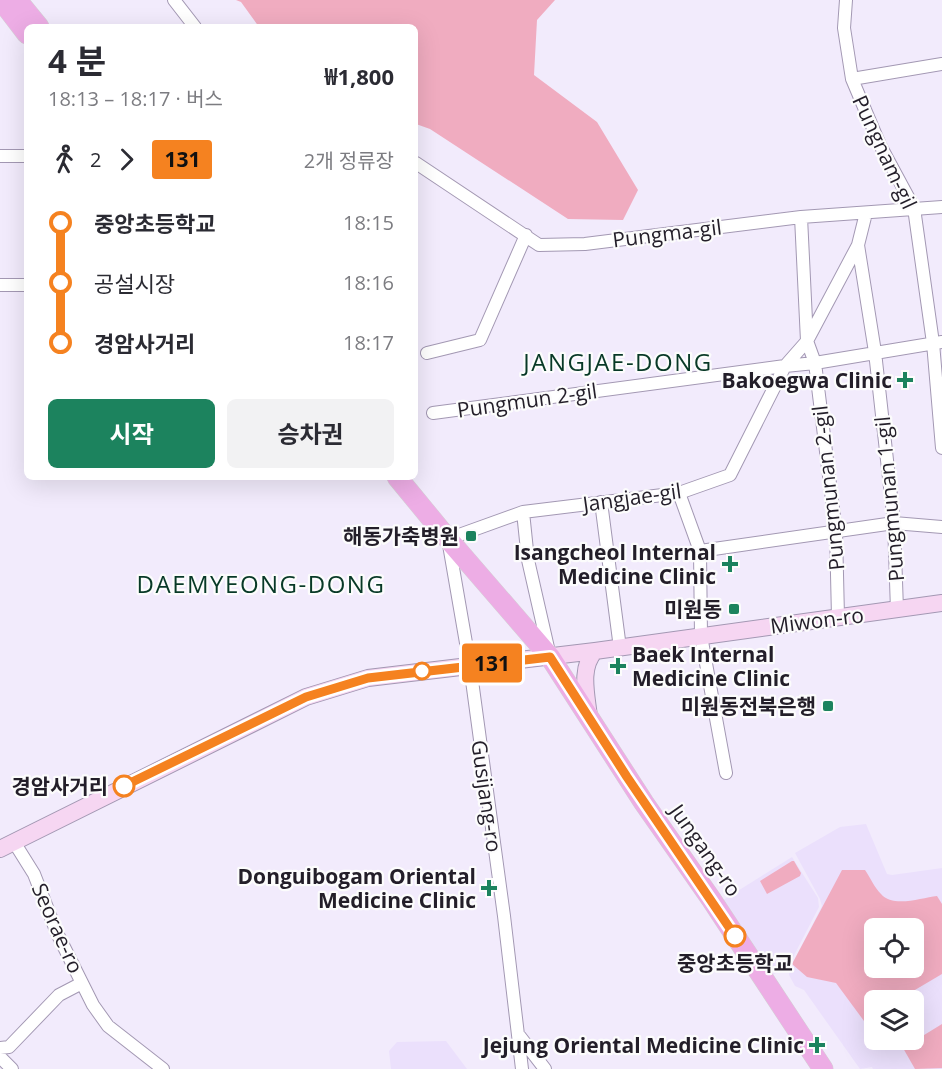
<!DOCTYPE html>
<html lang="ko">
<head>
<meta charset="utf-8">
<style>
  body { margin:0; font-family:"Open Sans","Noto Sans KR",sans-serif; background:#f2f2f3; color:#2b2b33; height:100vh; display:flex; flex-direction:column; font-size:22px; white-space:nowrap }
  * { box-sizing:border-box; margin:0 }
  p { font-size:20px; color:#7c7c81 }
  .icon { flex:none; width:33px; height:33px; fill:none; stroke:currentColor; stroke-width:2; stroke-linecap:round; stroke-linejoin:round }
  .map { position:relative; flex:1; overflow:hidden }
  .side { position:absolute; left:24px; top:24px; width:394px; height:456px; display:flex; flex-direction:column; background:#fff; border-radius:9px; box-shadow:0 6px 24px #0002 }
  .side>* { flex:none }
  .badge { padding:0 12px; border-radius:4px; font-size:21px; line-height:39px }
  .fabs { position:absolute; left:864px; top:918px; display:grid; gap:12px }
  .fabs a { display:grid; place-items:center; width:60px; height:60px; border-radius:9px; background:#fff; box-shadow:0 6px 24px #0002; font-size:30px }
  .map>.badge { position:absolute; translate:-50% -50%; box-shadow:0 0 0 3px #fff }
  .legs { display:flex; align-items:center; gap:9px; height:66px; padding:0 24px; font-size:20px }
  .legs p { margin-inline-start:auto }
  .overview { display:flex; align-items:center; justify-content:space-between; height:102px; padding:0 24px }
  h1 { font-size:33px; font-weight:700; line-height:45px }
  .button { display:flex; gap:12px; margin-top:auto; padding:12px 24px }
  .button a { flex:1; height:69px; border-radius:9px; background:#1c835e; color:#fff; font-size:24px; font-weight:700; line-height:69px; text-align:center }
  .button a+a { background:#f2f2f3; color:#2b2b33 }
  ul { padding:0 24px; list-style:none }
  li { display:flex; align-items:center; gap:21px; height:60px; font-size:22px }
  li i { display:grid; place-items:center; width:9px; height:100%; margin:0 8px; background:currentColor }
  li i::after { content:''; width:15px; height:15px; margin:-8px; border:4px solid; border-radius:50%; background:#fff }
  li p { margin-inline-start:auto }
  li:first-child i { background:linear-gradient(#0000 50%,currentColor 0) }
  li:last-child i { background:linear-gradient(currentColor 50%,#0000 0) }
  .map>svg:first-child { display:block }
  .built { fill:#ebe0fc; fill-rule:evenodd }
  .green { fill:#f0acc0; fill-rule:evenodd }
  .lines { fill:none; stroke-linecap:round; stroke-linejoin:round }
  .street-casing { stroke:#a398b3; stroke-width:14 }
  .secondary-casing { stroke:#a398b3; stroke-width:18 }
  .primary-casing { stroke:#d3d2d4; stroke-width:21 }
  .street { stroke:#fff; stroke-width:12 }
  .secondary { stroke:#f6d6f2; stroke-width:16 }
  .primary { stroke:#edade5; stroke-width:20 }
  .line-1-casing { stroke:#fff; stroke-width:14 }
  .line-1 { stroke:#f58220; stroke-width:9 }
  .poi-dot { fill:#1c835e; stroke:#fcfcfc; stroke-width:2 }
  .stop-1-dot { fill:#fff; stroke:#f58220; stroke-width:3 }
  .labels { text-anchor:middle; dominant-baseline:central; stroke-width:4.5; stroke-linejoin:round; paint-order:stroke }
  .street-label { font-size:21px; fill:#231e29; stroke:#fcfcfc }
  .poi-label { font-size:21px; font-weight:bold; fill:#231e29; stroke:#fcfcfc; text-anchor:end }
  .stop-label { font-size:21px; font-weight:bold; fill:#231e29; stroke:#fcfcfc; text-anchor:end }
  .quarter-label { font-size:24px; letter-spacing:1.5px; fill:#083927; stroke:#fcfcfc }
</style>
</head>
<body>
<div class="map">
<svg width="942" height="1069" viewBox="0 0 942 1069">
  <rect width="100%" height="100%" fill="#f2ebfc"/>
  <path class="built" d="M 866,824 L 887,874 L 892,875 L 942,868 L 942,1069 L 873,1069 L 872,1067 L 860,1069 L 804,990 L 795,986 L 789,975 L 790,968 L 822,906 L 820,899 L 795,853 L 840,827 ZM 874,928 L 914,928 L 914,968 L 874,968 ZM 874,1000 L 914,1000 L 914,1040 L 874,1040 Z
    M 792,857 L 818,898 L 819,907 L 788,967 L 762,980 L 712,907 Z
    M 446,1041 L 467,1069 L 391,1069 L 389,1051 L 397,1042 Z"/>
  <path class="green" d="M 236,0 L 555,0 L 537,20 L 534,75 L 597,122 L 638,190 L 623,220 L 568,219 L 430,129 L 416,124 L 416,27 L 259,27 L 241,2 Z
    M 792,861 L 794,861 L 801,873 L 800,876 L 767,894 L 760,881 Z
    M 842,870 L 865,870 C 870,877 874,887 881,894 C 893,908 921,898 937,896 L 942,904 L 942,974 L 898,1000 L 874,1000 L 874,1015 L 864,1021 L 836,983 L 807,977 L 792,964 ZM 914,928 L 914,968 L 874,968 L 874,928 Z
    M 942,1024 L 942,1068 L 915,1069 L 903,1048 Z"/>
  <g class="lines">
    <defs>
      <path id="street" d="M 174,0 L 195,27
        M 846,0 L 844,28 L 852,79 L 880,145 L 914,208 L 933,343 L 942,448
        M 852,79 L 942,64
        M 0,156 L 27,156
        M 416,163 L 539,245 L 585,244 L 801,217 L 942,207
        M 801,217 L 807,341 L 815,363 L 836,532 L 838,617
        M 858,245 L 875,352 L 894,523 L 897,610
        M 0,285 L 27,285
        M 427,353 L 480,340 L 526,235
        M 433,413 L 785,366 L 815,363 L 942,342
        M 679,493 L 700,551 L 701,636 L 726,773
        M 601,502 L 620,648
        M 523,512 L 528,560 L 549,652
        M 700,551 L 894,523 L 942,527
        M 14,842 L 34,874 L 57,933 L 93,1005 L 108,1026 L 163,1069
        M 518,1034 L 545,1069
        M 0,1048 L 9,1047 L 59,995 L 82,983
        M 0,1057 L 12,1069
        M 522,1069 L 504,916 L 470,666 L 448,539 L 523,512 L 679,493 L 730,475 L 785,366 L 807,341 L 858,245 L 866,213"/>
      <path id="secondary" d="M 589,717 C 587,696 579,668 595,651
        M 0,849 L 306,697 L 368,678 L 595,651 L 942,603"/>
      <path id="primary" d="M 1,0 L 27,34
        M 17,0 L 39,27
        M 397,477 L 448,539 L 550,657 L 644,803 L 711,899 L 823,1069"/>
    </defs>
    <use href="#street" class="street-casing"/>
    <use href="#secondary" class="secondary-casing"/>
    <use href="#primary" class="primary-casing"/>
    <use href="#street" class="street"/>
    <use href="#secondary" class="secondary"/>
    <use href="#primary" class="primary"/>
  </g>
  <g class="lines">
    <defs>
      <path id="line-1" d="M 124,786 L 306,697 L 368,678 L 550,657 L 627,777 L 735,936"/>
    </defs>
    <use href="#line-1" class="line-1-casing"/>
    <use href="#line-1" class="line-1"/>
  </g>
  <g class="poi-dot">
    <path d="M902 371h6v6h6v6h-6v6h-6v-6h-6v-6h6z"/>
    <rect x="465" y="530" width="12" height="12" rx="3"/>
    <path d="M727 555h6v6h6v6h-6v6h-6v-6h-6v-6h6z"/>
    <rect x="728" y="603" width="12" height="12" rx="3"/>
    <path d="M615 657h6v6h6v6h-6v6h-6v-6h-6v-6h6z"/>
    <rect x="822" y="700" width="12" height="12" rx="3"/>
    <path d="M486 879h6v6h6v6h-6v6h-6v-6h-6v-6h6z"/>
    <path d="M814 1036h6v6h6v6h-6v6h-6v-6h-6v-6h6z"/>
  </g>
  <g class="stop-1-dot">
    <circle cx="422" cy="671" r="8"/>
    <circle cx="124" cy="786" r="10"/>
    <circle cx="735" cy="936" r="10"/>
  </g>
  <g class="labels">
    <g class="street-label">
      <text transform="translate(885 152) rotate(65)">Pungnam-gil</text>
      <text transform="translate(667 233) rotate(-7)">Pungma-gil</text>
      <text transform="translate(527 400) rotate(-8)">Pungmun 2-gil</text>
      <text transform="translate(828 488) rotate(-96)">Pungmunan 2-gil</text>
      <text transform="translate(632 497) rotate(-8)">Jangjae-gil</text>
      <text transform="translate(889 499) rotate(-95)">Pungmunan 1-gil</text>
      <text transform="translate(817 620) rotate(-7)">Miwon-ro</text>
      <text transform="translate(487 796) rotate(82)">Gusijang-ro</text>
      <text transform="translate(706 850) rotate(55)">Jungang-ro</text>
      <text transform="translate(58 928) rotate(66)">Seorae-ro</text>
    </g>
    <g class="poi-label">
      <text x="892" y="380">Bakoegwa Clinic</text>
      <text x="459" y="536">해동가축병원</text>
      <text x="716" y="552">Isangcheol Internal<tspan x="716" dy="24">Medicine Clinic</tspan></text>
      <text x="722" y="609">미원동</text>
      <text x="632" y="654" text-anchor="start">Baek Internal<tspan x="632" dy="24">Medicine Clinic</tspan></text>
      <text x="816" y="706">미원동전북은행</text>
      <text x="476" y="876">Donguibogam Oriental<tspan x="476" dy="24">Medicine Clinic</tspan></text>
      <text x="804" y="1045">Jejung Oriental Medicine Clinic</text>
    </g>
    <g class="stop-label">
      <text x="108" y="786">경암사거리</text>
      <text x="735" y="963" text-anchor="middle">중앙초등학교</text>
    </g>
    <g class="quarter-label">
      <text x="618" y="361">JANGJAE-DONG</text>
      <text x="261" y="583">DAEMYEONG-DONG</text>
    </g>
  </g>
</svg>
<div class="fabs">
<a><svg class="icon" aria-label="locate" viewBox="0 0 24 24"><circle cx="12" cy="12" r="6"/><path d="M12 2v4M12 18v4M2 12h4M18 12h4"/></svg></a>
<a><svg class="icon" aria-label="layers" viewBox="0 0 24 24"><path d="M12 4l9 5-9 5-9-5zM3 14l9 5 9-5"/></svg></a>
</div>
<b class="badge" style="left:492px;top:663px;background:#f58220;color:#111">131</b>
<section class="side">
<div class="overview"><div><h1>4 분</h1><p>18:13 – 18:17 · 버스</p></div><b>₩1,800</b></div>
<div class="legs"><svg class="icon" aria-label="walk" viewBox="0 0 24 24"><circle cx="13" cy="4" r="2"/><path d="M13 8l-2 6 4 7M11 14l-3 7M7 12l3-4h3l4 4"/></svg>2<svg class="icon" aria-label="forward" viewBox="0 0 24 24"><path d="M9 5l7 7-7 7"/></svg><b class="badge" style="background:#f58220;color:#111">131</b><p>2개 정류장</p></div>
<ul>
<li><i style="color:#f58220"></i><b>중앙초등학교</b><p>18:15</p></li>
<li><i style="color:#f58220"></i><span>공설시장</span><p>18:16</p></li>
<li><i style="color:#f58220"></i><b>경암사거리</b><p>18:17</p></li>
</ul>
<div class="button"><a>시작</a><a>승차권</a></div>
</section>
</div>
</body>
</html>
